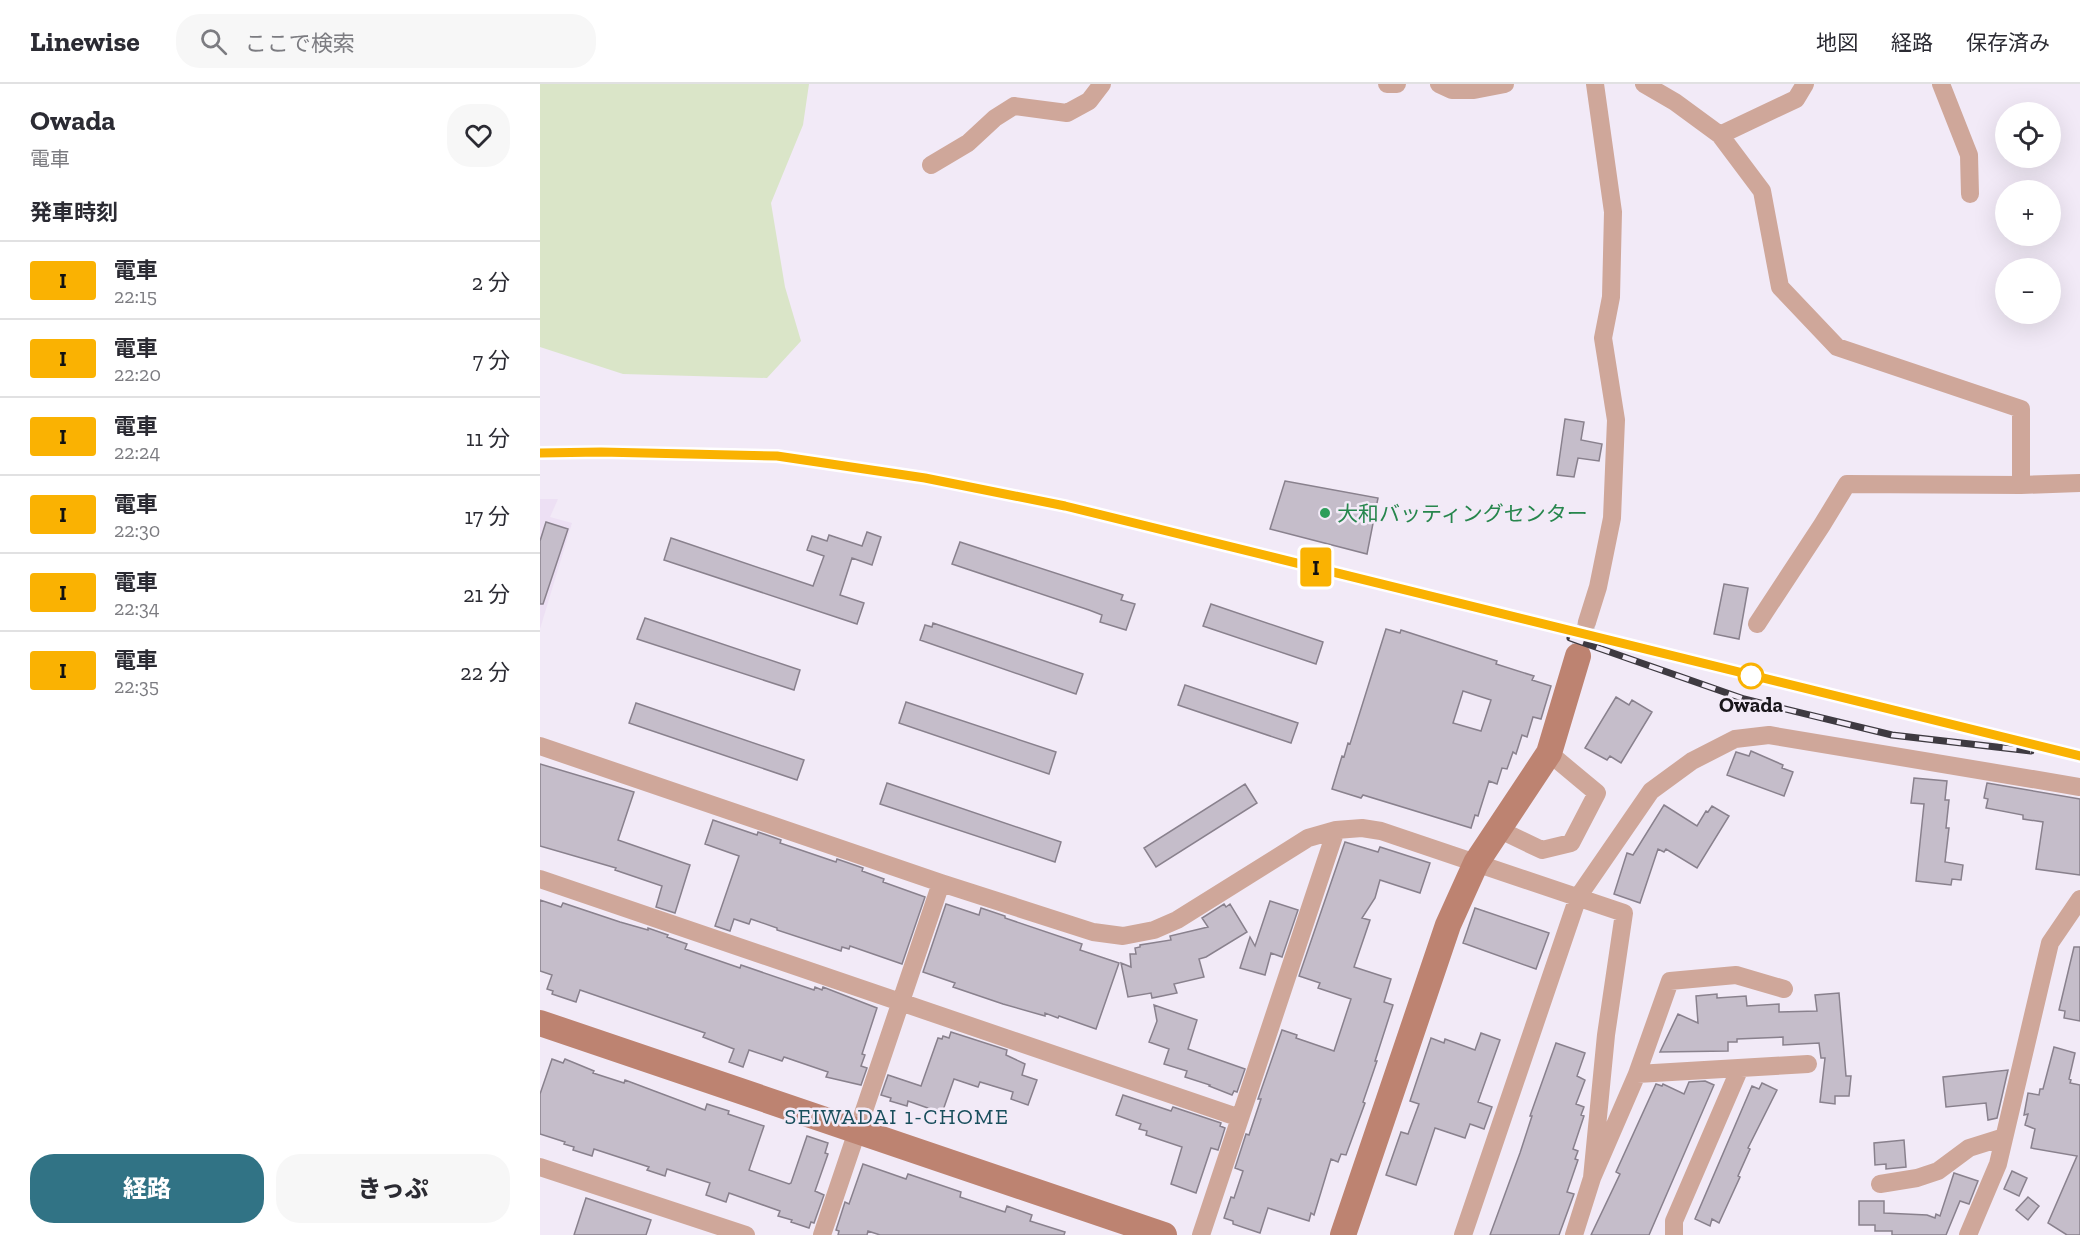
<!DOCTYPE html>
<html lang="ja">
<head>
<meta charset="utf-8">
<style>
  body { margin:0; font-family:"Zilla Slab","Noto Sans JP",serif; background:#f7f7f7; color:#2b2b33; height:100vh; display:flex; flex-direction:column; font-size:22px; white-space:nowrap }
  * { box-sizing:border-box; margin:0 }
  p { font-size:20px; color:#7c7c81 }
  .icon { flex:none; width:33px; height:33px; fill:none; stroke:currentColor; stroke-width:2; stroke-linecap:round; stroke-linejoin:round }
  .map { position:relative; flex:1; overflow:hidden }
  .drawer { display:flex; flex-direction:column; background:#fff; width:540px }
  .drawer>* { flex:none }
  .badge { padding:0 12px; border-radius:4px; font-size:21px; line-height:39px }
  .tools { position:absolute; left:1455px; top:18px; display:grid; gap:12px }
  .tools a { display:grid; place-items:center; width:66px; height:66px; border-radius:50%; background:#fff; box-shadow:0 6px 24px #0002; font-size:30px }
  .map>.badge { position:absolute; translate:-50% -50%; box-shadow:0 0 0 3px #fff }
  h2 { padding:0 30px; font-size:22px; line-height:54px }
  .round { display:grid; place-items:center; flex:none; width:63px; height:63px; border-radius:24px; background:#f7f7f7 }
  .headline { display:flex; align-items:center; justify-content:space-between; height:102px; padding:0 30px }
  h1 { font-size:28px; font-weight:800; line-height:45px }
  .action { display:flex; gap:12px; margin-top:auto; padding:12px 30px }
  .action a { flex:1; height:69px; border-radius:24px; background:#317385; color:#fff; font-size:24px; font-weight:800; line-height:69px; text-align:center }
  .action a+a { background:#f7f7f7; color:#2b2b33 }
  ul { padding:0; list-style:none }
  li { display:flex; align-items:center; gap:18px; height:78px; padding:0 30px; border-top:2px solid #e1e1e2 }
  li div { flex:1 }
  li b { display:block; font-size:22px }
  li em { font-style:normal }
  li .badge { min-width:66px; font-weight:700; text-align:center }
  header { display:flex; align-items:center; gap:36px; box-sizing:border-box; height:84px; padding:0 30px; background:#fff; border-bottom:2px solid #e1e1e2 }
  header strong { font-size:28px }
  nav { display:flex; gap:33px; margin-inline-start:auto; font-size:21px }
  .search { width:420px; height:54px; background:#f7f7f7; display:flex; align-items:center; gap:15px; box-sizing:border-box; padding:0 21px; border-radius:24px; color:#7c7c81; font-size:22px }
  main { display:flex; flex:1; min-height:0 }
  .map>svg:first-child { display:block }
  .built { fill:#ede0f4 }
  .green { fill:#dae5c8 }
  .building { fill:#c5bdca; stroke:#89818d; stroke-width:1.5; fill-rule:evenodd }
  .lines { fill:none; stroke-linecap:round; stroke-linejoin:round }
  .street-tunnel { stroke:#d1cad6; stroke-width:18; stroke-dasharray:18 9; stroke-linecap:butt }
  .street { stroke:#cfa79a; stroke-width:18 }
  .secondary { stroke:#bd8371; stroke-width:26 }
  .rail-casing { stroke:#3e3a41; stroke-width:7 }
  .rail { stroke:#f2eaf7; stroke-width:4.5; stroke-dasharray:14; stroke-linecap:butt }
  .line-casing { stroke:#fff; stroke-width:14 }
  .line { stroke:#fab202; stroke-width:9 }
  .leisure-dot { fill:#2e9e5b; stroke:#f2eaf7; stroke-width:2 }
  .stop-dot { fill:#fff; stroke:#fab202; stroke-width:3 }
  .labels { text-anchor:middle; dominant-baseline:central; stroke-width:5; stroke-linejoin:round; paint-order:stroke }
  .leisure-label { font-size:21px; fill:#27864d; stroke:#f2eaf7; text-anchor:start }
  .stop-label { font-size:21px; font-weight:bold; fill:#19161b; stroke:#f2eaf7 }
  .neighbourhood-label { font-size:22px; letter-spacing:1.5px; fill:#184e5c; stroke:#f2eaf7 }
</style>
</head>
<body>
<header>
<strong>Linewise</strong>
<div class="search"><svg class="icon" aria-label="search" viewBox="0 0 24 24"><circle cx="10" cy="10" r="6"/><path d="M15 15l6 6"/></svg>ここで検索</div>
<nav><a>地図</a><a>経路</a><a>保存済み</a></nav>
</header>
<main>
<section class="drawer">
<div class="headline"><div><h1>Owada</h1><p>電車</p></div><a class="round"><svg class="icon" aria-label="heart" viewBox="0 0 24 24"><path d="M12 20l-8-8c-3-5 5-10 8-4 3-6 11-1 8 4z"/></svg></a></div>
<h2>発車時刻</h2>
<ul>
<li><span class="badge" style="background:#fab202;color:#111">I</span><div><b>電車</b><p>22:15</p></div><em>2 分</em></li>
<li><span class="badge" style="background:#fab202;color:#111">I</span><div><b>電車</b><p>22:20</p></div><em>7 分</em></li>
<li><span class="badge" style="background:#fab202;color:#111">I</span><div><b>電車</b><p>22:24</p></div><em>11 分</em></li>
<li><span class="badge" style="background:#fab202;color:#111">I</span><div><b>電車</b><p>22:30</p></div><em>17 分</em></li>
<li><span class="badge" style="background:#fab202;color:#111">I</span><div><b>電車</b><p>22:34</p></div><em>21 分</em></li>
<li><span class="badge" style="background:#fab202;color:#111">I</span><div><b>電車</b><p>22:35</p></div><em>22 分</em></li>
</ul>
<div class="action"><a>経路</a><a>きっぷ</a></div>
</section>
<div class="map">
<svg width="1540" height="1151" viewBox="0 0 1540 1151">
  <rect width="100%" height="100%" fill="#f2eaf7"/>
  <path class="built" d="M 0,415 L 18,415 L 10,433 L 32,439 L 0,545 Z"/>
  <path class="green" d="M 0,0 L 269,0 L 263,41 L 231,119 L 245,203 L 261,257 L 227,294 L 83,290 L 0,263 Z"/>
  <path class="building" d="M 1025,335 L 1044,338 L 1041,356 L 1062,360 L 1059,377 L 1038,374 L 1034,393 L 1017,391 Z
    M 745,397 L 838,414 L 827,470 L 730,445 Z
    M 6,438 L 28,445 L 3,520 L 0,520 L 0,457 Z
    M 327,448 L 341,453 L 332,481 L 312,474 L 300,511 L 324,519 L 317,540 L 124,476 L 131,454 L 273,502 L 284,472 L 267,466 L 272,452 L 287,457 L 289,451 L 322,462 Z
    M 420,458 L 583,511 L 581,516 L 595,520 L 586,546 L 560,538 L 562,531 L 549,526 L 412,480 Z
    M 1184,500 L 1208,504 L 1199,555 L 1174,550 Z
    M 671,520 L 783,558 L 776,580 L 663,542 Z
    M 105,534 L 260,586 L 254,606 L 97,555 Z
    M 393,539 L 543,590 L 536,610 L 380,556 L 385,541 L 392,543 Z
    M 846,545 L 860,549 L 861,546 L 957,577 L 956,580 L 994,592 L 992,596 L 1011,602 L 1001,635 L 993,633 L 987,653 L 982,651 L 976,670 L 973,668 L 967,685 L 962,684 L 957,700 L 949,697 L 938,732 L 935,731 L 931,744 L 823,711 L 821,714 L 792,705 L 802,672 L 804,673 L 808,659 L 810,660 ZM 923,607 L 951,616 L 941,647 L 913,639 Z
    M 645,601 L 758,639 L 751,659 L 638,621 Z
    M 1076,613 L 1089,621 L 1092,616 L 1112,628 L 1081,679 L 1070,672 L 1067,676 L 1045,664 Z
    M 366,618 L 516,668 L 509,690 L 359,639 Z
    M 96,619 L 264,676 L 257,696 L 89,639 Z
    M 1211,667 L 1243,681 L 1242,684 L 1253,688 L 1244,712 L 1187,691 L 1196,668 L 1209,672 Z
    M 0,680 L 94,708 L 78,756 L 150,781 L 135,829 L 116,823 L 122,802 L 75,786 L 76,784 L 0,762 Z
    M 1374,694 L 1407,697 L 1405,716 L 1409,716 L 1406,744 L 1409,744 L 1405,778 L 1423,781 L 1421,796 L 1412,795 L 1411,801 L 1376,797 L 1384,720 L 1371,719 Z
    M 347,699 L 521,758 L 515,778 L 340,720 Z
    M 1447,699 L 1540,715 L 1540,791 L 1496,785 L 1503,738 L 1483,735 L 1483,731 L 1446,724 L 1448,715 L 1444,714 Z
    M 705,700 L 717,719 L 616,783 L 604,764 Z
    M 1124,721 L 1157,742 L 1166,727 L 1168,728 L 1172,722 L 1189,732 L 1157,784 L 1126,765 L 1124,768 L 1118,765 L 1100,819 L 1074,810 L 1087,769 L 1093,771 Z
    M 173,736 L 217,751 L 218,748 L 241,756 L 240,759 L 296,778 L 297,775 L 323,784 L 322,787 L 344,795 L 343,798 L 385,813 L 362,880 L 310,862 L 309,865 L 302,863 L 301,867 L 237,846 L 237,844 L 211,835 L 209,840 L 194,835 L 190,847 L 175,842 L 199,772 L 165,760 Z
    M 805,758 L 838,768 L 840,763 L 890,779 L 880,809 L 840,796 L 835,814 L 822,834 L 830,836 L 814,883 L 851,895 L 844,918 L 853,921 L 835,977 L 837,977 L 823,1018 L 825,1019 L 806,1071 L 801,1070 L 798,1078 L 791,1075 L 774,1131 L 771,1129 L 769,1137 L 728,1124 L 720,1149 L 693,1140 L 693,1137 L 684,1134 L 691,1113 L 694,1114 L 703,1087 L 695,1084 L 706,1050 L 709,1051 L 721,1015 L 718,1015 L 742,946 L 757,951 L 756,954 L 794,967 L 811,915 L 778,904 L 780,899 L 759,892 Z
    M 0,816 L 21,823 L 23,819 L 80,838 L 108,846 L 108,844 L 128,851 L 127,853 L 147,860 L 145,865 L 200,884 L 201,881 L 274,906 L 275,903 L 282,906 L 283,903 L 337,924 L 322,970 L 325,971 L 321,982 L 327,984 L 321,1001 L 286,993 L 288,988 L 244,973 L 242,977 L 209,966 L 203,983 L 189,978 L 194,965 L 163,953 L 165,949 L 40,906 L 36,918 L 12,910 L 13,907 L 7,905 L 12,891 L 0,887 Z
    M 730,817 L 758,826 L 742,873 L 731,869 L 725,891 L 700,884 L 710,853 L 715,862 Z
    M 406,820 L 439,831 L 441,824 L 465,832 L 465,834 L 542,860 L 540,866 L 579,879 L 556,945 L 519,932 L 518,934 L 505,929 L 505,932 L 463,920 L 413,903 L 415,899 L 383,888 Z
    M 684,820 L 686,823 L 690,820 L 707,848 L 666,873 L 659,875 L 664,893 L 634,900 L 637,909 L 612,914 L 611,909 L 588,913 L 581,879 L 591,883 L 590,870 L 596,870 L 595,864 L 600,863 L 600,861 L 631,856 L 630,852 L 668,843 L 662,834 Z
    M 935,824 L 1009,849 L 996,885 L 923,859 Z
    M 1534,863 L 1540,863 L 1540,937 L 1524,934 L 1525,927 L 1519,926 Z
    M 1299,909 L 1306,992 L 1311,992 L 1309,1012 L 1295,1012 L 1295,1020 L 1280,1018 L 1285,974 L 1281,974 L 1279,959 L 1243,961 L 1243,953 L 1197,955 L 1197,958 L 1188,958 L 1188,967 L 1120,968 L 1138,930 L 1158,939 L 1156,912 L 1177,910 L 1177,914 L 1206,912 L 1207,922 L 1239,920 L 1239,928 L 1277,927 L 1275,911 Z
    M 614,921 L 657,936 L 648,965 L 705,985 L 697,1008 L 694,1007 L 692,1011 L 669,1002 L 670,1001 L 645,993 L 647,987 L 624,980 L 629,965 L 609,958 L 617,937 Z
    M 411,948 L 467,966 L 466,971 L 485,980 L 482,991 L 497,996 L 488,1021 L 471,1015 L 473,1008 L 440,998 L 438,1003 L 414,995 L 402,1029 L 368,1017 L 367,1022 L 350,1017 L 351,1014 L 341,1011 L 348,991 L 381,1002 L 398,954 L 402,955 L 403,952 L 409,954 Z
    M 941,949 L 960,956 L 938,1018 L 952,1023 L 944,1045 L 930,1040 L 925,1054 L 895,1044 L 876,1101 L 846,1091 L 861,1048 L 868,1050 L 879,1020 L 870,1017 L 891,954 L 904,959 L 905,955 L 935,966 Z
    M 1016,959 L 1045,969 L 1037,992 L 1045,996 L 1036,1020 L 1044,1023 L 1041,1031 L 1044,1032 L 1033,1065 L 1038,1067 L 1035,1075 L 1038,1076 L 1027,1108 L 1034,1110 L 1019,1151 L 950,1151 L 980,1069 L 992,1032 L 990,1032 Z
    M 1514,963 L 1535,969 L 1529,995 L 1531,996 L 1530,999 L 1540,1001 L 1540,1151 L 1527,1151 L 1508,1139 L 1537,1072 L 1491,1064 L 1495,1045 L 1485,1041 L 1488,1030 L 1484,1031 L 1488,1009 L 1499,1011 L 1500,1005 L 1503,1005 Z
    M 12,975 L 23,979 L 25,975 L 54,987 L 53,989 L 84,999 L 85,996 L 165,1026 L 167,1020 L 189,1027 L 188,1030 L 224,1042 L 209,1086 L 249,1100 L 251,1099 L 267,1052 L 288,1059 L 285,1069 L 288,1070 L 275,1107 L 284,1111 L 274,1139 L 271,1138 L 269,1144 L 251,1138 L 252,1136 L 238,1132 L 240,1127 L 189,1109 L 186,1118 L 166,1111 L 170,1099 L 127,1085 L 125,1092 L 107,1086 L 109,1083 L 54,1065 L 52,1072 L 33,1066 L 34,1063 L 24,1060 L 25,1058 L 0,1050 L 0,1010 Z
    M 1468,986 L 1457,1034 L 1448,1036 L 1446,1019 L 1406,1023 L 1403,993 Z
    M 1165,997 L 1174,1001 L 1109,1151 L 1051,1151 L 1080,1090 L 1076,1088 L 1116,1000 L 1122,1002 L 1123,1000 L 1144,1010 L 1149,998 Z
    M 1222,999 L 1237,1006 L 1208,1064 L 1210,1065 L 1198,1092 L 1200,1093 L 1179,1139 L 1172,1135 L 1170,1142 L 1155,1135 L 1212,1002 L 1219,1005 Z
    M 583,1011 L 631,1027 L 633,1023 L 681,1039 L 680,1042 L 685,1044 L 678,1066 L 671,1064 L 656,1109 L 631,1100 L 642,1063 L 606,1051 L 607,1047 L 599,1045 L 601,1040 L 576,1031 Z
    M 1364,1056 L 1366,1083 L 1346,1085 L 1346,1080 L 1335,1081 L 1334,1059 Z
    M 323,1080 L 366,1095 L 368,1090 L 421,1108 L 420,1113 L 465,1128 L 467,1122 L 492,1131 L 490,1137 L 525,1148 L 524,1151 L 340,1151 L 328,1147 L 327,1151 L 298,1151 L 299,1147 L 296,1146 L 305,1118 L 309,1120 Z
    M 1472,1087 L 1487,1094 L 1479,1112 L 1464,1105 Z
    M 1414,1089 L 1438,1097 L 1429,1120 L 1420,1117 L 1406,1151 L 1352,1151 L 1352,1147 L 1335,1147 L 1335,1141 L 1319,1141 L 1319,1117 L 1344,1117 L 1344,1129 L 1387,1131 L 1395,1134 L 1396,1130 L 1400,1132 Z
    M 1488,1113 L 1499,1122 L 1488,1136 L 1476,1126 Z
    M 46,1114 L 111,1136 L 106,1151 L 34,1151 Z"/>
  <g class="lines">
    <path class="street-tunnel" d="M 1038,572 L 1047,538"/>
    <path class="street" d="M 847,0 L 857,0
      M 899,0 L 912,6 L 934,6 L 965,0
      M 1104,0 L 1135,18 L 1180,51 L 1222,107 L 1240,203 L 1297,263 L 1481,325 L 1481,401
      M 1401,0 L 1429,71 L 1430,110
      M 1180,51 L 1256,15 L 1265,0
      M 391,81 L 428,59 L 455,34 L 474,22 L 527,29 L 549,17 L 562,0
      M 1047,538 L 1058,503 L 1072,434 L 1076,336 L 1063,254 L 1071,213 L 1073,128 L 1055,0
      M 1217,540 L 1282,441 L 1307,400 L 1481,401 L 1540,399
      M 0,662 L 401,799 L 553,848 L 583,852 L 614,846 L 637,836 L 768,754 L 796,746 L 822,744 L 841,747 L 1084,829 L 1066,951 L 1052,1094
      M 958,745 L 1002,766 L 1031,759 L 1057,709 L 1009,669
      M 0,795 L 700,1034
      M 1097,990 L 1268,980
      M 0,1083 L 206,1151
      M 1340,1100 L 1377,1094 L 1398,1087 L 1429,1064 L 1464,1053
      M 282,1151 L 401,799
      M 661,1151 L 796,746
      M 923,1151 L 1038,813 L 1111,707 L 1152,677 L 1195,655 L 1229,651 L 1540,703
      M 1034,1151 L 1052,1094 L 1097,990 L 1130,897 L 1196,891 L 1244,905
      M 1134,1151 L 1134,1137 L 1200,984
      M 1428,1151 L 1458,1080 L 1510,859 L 1540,815"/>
    <path class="secondary" d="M 0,939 L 624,1151
      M 803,1151 L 908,841 L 936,779 L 1009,669 L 1038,572"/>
    <defs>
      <path id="rail" d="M 0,369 L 61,367 L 237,372 L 385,394 L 525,421 L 1540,672
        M 1030,554 L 1204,615 L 1352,651 L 1491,667"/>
    </defs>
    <use href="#rail" class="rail-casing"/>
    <use href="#rail" class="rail"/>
  </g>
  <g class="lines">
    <defs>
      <path id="line" d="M 0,369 L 61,368 L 237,372 L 385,394 L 525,422 L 1540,672"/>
    </defs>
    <use href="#line" class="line-casing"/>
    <use href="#line" class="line"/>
  </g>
  <circle class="leisure-dot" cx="785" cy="429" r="6"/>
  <circle class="stop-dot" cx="1211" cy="592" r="12"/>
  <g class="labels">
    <g class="leisure-label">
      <text x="797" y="429">大和バッティングセンター</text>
    </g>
    <g class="stop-label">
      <text x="1211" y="620">Owada</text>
    </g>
    <g class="neighbourhood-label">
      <text x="357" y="1032">SEIWADAI 1-CHOME</text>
    </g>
  </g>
</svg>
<div class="tools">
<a><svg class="icon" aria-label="locate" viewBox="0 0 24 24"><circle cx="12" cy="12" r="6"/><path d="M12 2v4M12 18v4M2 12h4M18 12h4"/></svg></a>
<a>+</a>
<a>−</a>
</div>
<b class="badge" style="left:776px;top:483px;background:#fab202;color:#111">I</b>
</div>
</main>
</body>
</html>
